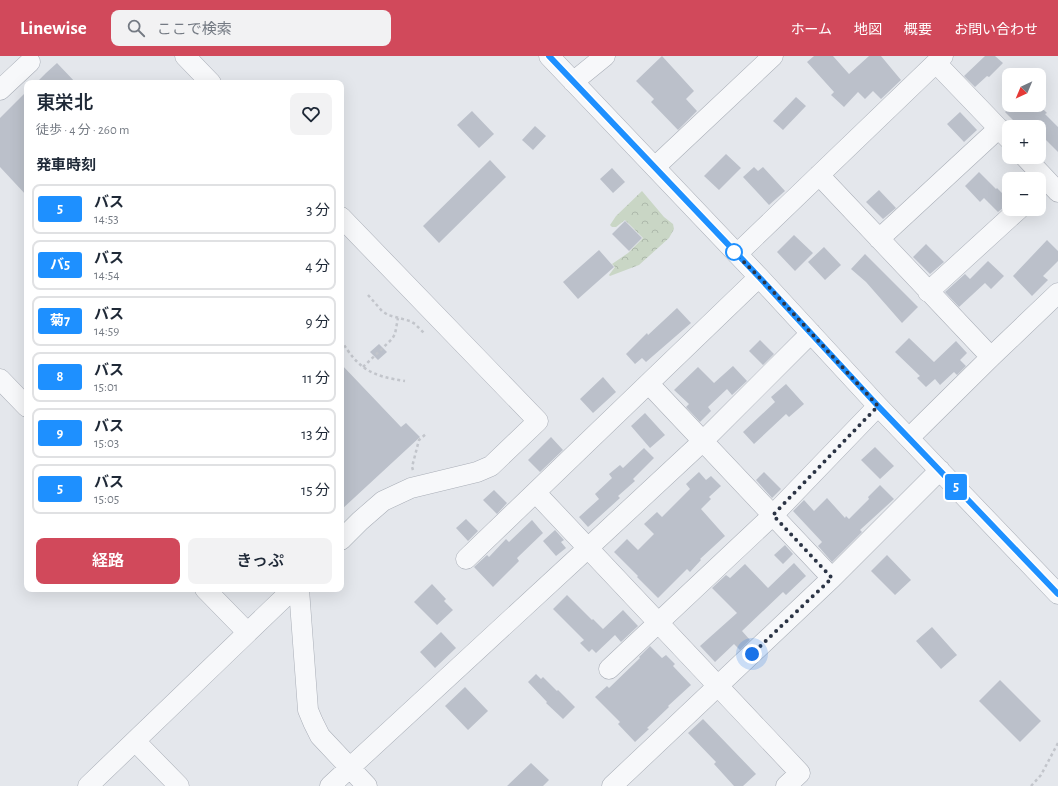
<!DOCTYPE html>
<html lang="ja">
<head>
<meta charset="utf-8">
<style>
  body { margin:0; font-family:"Alegreya Sans","Noto Sans JP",sans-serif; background:#f2f2f3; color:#1f2937; height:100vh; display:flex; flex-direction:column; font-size:15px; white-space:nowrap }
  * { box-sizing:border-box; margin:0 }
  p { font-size:13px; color:#747a83 }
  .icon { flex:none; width:22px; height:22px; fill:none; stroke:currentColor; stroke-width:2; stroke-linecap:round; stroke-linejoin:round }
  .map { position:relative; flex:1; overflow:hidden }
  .side { position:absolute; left:24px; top:24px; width:320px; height:512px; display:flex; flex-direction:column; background:#fff; border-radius:8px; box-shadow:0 4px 16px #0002 }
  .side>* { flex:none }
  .badge { padding:0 8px; border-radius:3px; font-size:14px; line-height:26px }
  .needle { width:26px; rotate:224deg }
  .fabs { position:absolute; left:1002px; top:12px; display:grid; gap:8px }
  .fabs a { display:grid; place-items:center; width:44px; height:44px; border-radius:8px; background:#fff; box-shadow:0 4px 16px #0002; font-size:20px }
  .you { position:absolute; width:20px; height:20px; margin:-10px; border:3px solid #fff; border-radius:50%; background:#1a73e8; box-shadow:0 0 0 6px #1a73e833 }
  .map>.badge { position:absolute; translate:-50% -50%; box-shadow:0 0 0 2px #fff }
  h2 { padding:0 12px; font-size:15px; line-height:36px }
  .round { display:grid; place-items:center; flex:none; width:42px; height:42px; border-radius:8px; background:#f2f2f3 }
  .overview { display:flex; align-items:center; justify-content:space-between; height:68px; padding:0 12px }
  h1 { font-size:19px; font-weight:600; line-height:30px }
  .primary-button { display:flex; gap:8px; margin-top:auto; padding:8px 12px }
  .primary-button a { flex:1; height:46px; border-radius:8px; background:#d1495b; color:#fff; font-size:16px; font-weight:600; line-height:46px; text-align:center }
  .primary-button a+a { background:#f2f2f3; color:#1f2937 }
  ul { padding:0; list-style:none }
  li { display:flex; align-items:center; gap:12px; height:50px; margin:0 8px 6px; padding:0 4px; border:2px solid #e0e1e3; border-radius:8px }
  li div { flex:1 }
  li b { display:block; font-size:15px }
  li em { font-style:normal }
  li .badge { min-width:44px; font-weight:700; text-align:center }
  header { display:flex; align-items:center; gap:24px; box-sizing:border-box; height:56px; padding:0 20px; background:#d1495b; color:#fff }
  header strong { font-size:19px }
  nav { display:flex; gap:22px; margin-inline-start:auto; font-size:14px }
  .search { width:280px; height:36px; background:#f2f2f3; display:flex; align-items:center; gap:10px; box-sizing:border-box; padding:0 14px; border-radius:8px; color:#747a83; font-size:15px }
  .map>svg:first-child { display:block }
  .forest { fill:url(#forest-crowns) }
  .building { fill:#bbc0ca }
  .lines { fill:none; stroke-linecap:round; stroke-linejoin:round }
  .minor-casing { stroke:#a9aeb7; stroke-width:21 }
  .path { stroke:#c2c5cb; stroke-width:2.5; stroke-dasharray:3 3; stroke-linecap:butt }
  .minor { stroke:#f7f8fa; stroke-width:20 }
  .line-casing { stroke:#fff; stroke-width:9 }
  .line { stroke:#1e90ff; stroke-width:6 }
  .walk { stroke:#2b3445; stroke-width:4; stroke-dasharray:0 7.2 }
  .stop-dot { fill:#fff; stroke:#1e90ff; stroke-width:2 }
</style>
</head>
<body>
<header>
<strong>Linewise</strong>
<div class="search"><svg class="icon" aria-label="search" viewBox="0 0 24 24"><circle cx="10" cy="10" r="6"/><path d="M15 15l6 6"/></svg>ここで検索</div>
<nav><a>ホーム</a><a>地図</a><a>概要</a><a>お問い合わせ</a></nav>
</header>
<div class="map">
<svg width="1058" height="730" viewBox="0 0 1058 730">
  <defs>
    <pattern id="forest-crowns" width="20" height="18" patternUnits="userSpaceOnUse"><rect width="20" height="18" fill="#c9d6c5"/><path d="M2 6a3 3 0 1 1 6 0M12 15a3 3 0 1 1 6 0" fill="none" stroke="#adb8ab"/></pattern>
  </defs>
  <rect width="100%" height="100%" fill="#e4e7ec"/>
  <path class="forest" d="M 642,135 L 664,161 L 673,168 L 674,173 L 669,182 L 639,209 L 610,220 L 609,219 L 615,211 L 612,208 L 628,197 L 643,182 L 625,164 L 616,171 L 612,171 L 610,169 L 616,160 Z"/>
  <path class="building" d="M 662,0 L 694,35 L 686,43 L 697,55 L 678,74 L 651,46 L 654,43 L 636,25 Z
    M 814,0 L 833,0 L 849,18 L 869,0 L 881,0 L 901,24 L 881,43 L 873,35 L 865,43 L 858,36 L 844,51 L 831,39 L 834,36 L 807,6 Z
    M 985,0 L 995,0 L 1003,7 L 989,21 L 987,20 L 975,31 L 964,20 Z
    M 57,7 L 76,27 L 36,27 L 46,17 Z
    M 27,35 L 27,140 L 0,111 L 0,62 Z
    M 796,41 L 806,50 L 783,74 L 773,65 Z
    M 1013,49 L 1039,49 L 1047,57 L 1045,58 L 1058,71 L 1058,96 L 1039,77 L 1039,71 L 1020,71 L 1005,56 Z
    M 472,55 L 494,78 L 479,92 L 457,69 Z
    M 960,56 L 977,74 L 964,86 L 947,68 Z
    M 535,70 L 546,80 L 533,94 L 522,84 Z
    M 726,98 L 741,112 L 719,134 L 704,120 Z
    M 490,104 L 506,121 L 439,187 L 423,170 Z
    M 754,111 L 758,115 L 763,111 L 785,135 L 769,149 L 743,121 Z
    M 612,112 L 625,126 L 613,137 L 600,123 Z
    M 979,116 L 996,133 L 997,132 L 1009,144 L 1009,147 L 998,156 L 984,142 L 980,146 L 965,130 Z
    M 879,134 L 896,152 L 883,163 L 866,146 Z
    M 625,165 L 642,182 L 629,195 L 612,178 Z
    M 794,179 L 813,197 L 795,215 L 777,196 Z
    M 1047,184 L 1058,195 L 1058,205 L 1043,220 L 1048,224 L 1032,240 L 1013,220 Z
    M 926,188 L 944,206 L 930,218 L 913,201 Z
    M 824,191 L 841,209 L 825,224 L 808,206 Z
    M 599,194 L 614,211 L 578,243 L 563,226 Z
    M 865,198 L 918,251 L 902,267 L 866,226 L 851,213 Z
    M 988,205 L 1004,220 L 991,233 L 985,227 L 959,251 L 945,236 L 965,218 L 970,223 Z
    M 677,252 L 691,267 L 646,306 L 642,302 L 635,308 L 626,298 L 647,277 L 648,279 Z
    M 909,282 L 934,306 L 956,285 L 967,297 L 960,304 L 966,310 L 957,319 L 954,316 L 940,329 L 935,323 L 926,331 L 917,322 L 920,320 L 895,296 Z
    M 760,284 L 774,298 L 763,309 L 749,295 Z
    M 379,288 L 387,296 L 378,304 L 370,296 Z
    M 341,308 L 401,371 L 406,367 L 420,381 L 341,454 Z
    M 733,310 L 747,325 L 732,339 L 727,333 L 708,351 L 711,355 L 700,366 L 686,351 L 689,348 L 674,334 L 698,311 L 714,327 Z
    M 603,321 L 616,336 L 593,357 L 580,343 Z
    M 786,328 L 804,348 L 789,361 L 786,358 L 754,388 L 743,376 L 775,346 L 771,341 Z
    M 645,357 L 665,379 L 650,392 L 631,370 Z
    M 551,381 L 563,394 L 540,416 L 528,404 Z
    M 875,391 L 894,410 L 880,423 L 861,404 Z
    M 644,392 L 654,402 L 633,423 L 635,425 L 618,440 L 620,442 L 588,471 L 579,461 L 599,443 L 595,438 L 612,422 L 609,418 L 620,409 L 623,412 Z
    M 699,416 L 706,424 L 711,420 L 721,430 L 709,441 L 711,443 L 701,453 L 725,480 L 700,503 L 701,504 L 690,516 L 687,513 L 658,542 L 637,521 L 638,520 L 614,496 L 627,483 L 638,494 L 654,478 L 644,468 L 657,456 L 662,461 L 690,433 L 686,428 Z
    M 764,416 L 781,433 L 772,442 L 756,424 Z
    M 880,429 L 894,443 L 860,474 L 862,476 L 832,506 L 818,490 L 822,486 L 793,455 L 804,444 L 814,455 L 827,442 L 845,462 L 846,460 L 849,463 L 869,443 L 868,441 Z
    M 494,434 L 507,447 L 497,458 L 483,444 Z
    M 466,463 L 478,475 L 468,485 L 456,472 Z
    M 532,464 L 543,477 L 517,502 L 519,505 L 493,531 L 474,511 L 487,499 L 489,501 L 506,483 L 509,486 Z
    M 555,474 L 564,484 L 561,486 L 566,492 L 556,500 L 543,485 Z
    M 785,489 L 793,498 L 783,508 L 774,499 Z
    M 887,499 L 911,524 L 895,539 L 871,515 Z
    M 794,507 L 806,520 L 786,539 L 783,536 L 742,575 L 750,584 L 740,594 L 734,588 L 715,606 L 700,590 L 737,557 L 712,532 L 726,519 L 730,522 L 745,508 L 768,532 Z
    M 432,528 L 446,543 L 444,545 L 453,554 L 437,569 L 414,546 Z
    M 567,539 L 592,564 L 593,563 L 603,573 L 623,554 L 638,570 L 621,586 L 615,579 L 596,597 L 592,593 L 589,596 L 580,587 L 584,584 L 553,553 Z
    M 932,571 L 957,599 L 941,613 L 916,585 Z
    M 441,576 L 456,592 L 435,612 L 420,596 Z
    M 650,590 L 662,602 L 666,599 L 675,608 L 673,610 L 691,629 L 668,650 L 669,651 L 647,672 L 649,673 L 635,686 L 618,668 L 620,666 L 595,641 L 607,630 L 609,632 L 640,602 L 639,601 Z
    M 536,618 L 541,623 L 543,621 L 557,635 L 558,634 L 575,651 L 563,663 L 546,647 L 547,646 L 528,626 Z
    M 1000,624 L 1041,665 L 1020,686 L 979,645 Z
    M 465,631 L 488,655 L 468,674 L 445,650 Z
    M 703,663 L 756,718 L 743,730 L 734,730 L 714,708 L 716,706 L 688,677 Z
    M 531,707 L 549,724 L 543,730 L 507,730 Z"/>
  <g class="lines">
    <defs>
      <path id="minor" d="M 185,0 L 211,27
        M 549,0 L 759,221 L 878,350 L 1058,538
        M 936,7 L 1009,83
        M 573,26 L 605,0
        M 0,34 L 30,6
        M 1025,101 L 1058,136
        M 655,111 L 773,0
        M 819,119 L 991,301
        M 341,161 L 538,365 L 491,410 L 477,416 L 411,432 L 383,445 L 360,465 L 341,484
        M 879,183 L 999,72
        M 737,198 L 943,0
        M 928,236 L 1019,153
        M 0,323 L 27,351
        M 649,328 L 832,522
        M 909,382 L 991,301 L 1058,237
        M 536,437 L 800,717 L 786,730
        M 466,503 L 759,221
        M 205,533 L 247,576
        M 299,533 L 308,654 L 313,666 L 320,680 L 367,730
        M 609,613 L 773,459 L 878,350
        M 135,685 L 179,730
        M 88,730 L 293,533
        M 330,730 L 588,492 L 703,385 L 811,277
        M 612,730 L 832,522 L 940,414"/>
    </defs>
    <use href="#minor" class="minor-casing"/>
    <path class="path" d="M 368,239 L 382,255 L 388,259 L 410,265 L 415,268 L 425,278
      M 341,284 C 359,314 372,320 405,325
      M 363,311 L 392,283 L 395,278 L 398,262
      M 413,414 L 412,411 L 419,384 L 427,377
      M 1031,730 L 1041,719 L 1058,687"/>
    <use href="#minor" class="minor"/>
  </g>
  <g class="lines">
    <defs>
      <path id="line" d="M 549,0 L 759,221 L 878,350 L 1058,538"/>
    </defs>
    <use href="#line" class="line-casing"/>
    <use href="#line" class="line"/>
    <path class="walk" d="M 734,196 L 768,230 L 878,350 L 773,459 L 832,522 L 752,598"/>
  </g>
  <circle class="stop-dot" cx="734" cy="196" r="8"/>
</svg>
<div class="fabs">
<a><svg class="needle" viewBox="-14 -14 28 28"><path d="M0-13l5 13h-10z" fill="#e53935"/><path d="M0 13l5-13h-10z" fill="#747a83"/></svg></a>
<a>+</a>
<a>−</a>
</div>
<div class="you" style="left:752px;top:598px"></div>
<b class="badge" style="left:956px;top:431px;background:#1e90ff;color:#fff">5</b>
<section class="side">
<div class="overview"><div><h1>東栄北</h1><p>徒歩 · 4 分 · 260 m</p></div><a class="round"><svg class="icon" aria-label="heart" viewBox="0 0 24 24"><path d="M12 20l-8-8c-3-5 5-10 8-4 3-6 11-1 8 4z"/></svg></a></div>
<h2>発車時刻</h2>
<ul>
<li><span class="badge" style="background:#1e90ff;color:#fff">5</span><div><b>バス</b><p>14:53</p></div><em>3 分</em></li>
<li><span class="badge" style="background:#1e90ff;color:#fff">バ5</span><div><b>バス</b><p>14:54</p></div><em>4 分</em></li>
<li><span class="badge" style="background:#1e90ff;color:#fff">菊7</span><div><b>バス</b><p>14:59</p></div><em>9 分</em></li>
<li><span class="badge" style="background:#1e90ff;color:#fff">8</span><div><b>バス</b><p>15:01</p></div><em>11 分</em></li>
<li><span class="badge" style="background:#1e90ff;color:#fff">9</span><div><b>バス</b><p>15:03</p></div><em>13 分</em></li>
<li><span class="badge" style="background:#1e90ff;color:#fff">5</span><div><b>バス</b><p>15:05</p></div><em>15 分</em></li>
</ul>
<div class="primary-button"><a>経路</a><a>きっぷ</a></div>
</section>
</div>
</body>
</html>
